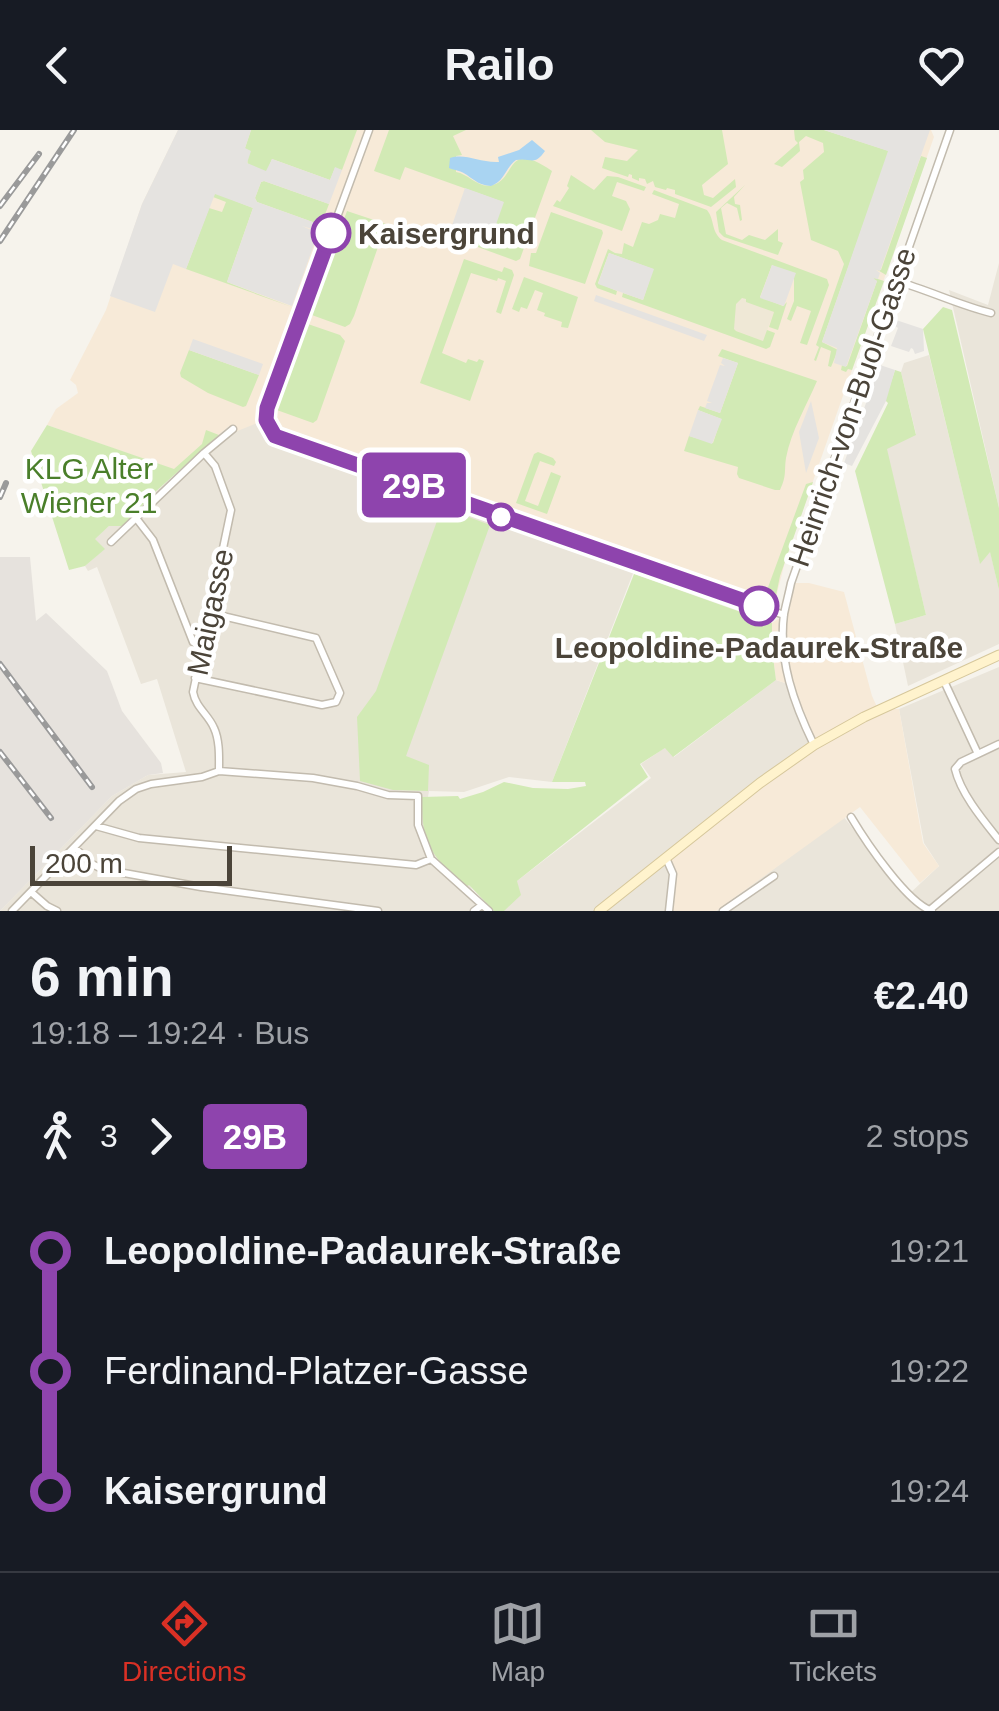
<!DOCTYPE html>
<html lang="en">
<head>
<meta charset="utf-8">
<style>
  body { margin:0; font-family:Helvetica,sans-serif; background:#242831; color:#f1f3f6; height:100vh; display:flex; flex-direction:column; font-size:38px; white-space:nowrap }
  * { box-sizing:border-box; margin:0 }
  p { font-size:32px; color:#9ea1a6 }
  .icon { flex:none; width:55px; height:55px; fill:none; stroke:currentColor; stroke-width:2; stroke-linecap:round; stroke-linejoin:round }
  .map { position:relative; height:781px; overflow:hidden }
  .drawer { display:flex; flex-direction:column; background:#171b24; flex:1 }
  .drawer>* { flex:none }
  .badge { padding:0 20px; border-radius:8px; font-size:35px; line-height:65px }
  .scale { position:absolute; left:30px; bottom:25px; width:202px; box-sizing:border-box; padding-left:10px; border:5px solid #4b4439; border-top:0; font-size:28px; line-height:35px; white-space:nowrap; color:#4b4439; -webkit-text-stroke:8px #fff; paint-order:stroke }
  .map>.badge { position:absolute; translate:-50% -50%; box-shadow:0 0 0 5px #fff }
  .legs { display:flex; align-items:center; gap:15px; height:110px; padding:0 30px; font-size:32px }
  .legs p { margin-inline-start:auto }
  .head { display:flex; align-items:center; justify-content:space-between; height:170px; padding:0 30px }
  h1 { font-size:55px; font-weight:800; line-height:75px }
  ul { padding:0 30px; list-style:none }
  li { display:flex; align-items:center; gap:35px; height:120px; font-size:38px }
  li i { display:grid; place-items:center; width:15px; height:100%; margin:0 12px; background:currentColor }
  li i::after { content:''; width:25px; height:25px; margin:-12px; border:8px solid; border-radius:50%; background:#171b24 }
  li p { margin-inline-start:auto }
  li:first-child i { background:linear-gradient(#0000 50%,currentColor 0) }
  li:last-child i { background:linear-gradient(currentColor 50%,#0000 0) }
  header { display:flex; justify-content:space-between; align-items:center; height:130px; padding:0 30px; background:#171b24; font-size:45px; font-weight:800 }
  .menu { display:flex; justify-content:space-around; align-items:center; height:140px; border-top:2px solid #363941; background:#171b24; font-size:28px; color:#9ea1a6 }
  .menu a { display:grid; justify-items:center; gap:5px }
  .menu .selected { color:#d93025 }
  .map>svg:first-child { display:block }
  .residential { fill:#eae5da }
  .commercial { fill:#f7ead8 }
  .industrial { fill:#e6e2dd }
  .education { fill:#efe8d6 }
  .green { fill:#d2eab5 }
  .parking { fill:#e5e3e0 }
  .water { fill:#a9d4f2 }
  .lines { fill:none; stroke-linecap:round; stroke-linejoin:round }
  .street-casing { stroke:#c2bbae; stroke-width:9 }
  .secondary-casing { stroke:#d6c79b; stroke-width:11 }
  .street { stroke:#fff; stroke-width:6 }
  .secondary { stroke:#fff3cd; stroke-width:9 }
  .rail-casing { stroke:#9a9a9a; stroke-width:6 }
  .rail { stroke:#fff; stroke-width:2.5; stroke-dasharray:8; stroke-linecap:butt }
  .line-1-casing { stroke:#fff; stroke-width:22 }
  .line-1 { stroke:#8e44ad; stroke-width:15 }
  .stop-1-dot { fill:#fff; stroke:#8e44ad; stroke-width:5 }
  .labels { text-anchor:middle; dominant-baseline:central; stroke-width:9; stroke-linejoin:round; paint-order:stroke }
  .stop-label { font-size:30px; font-weight:bold; fill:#4b4439; stroke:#fff; text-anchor:start }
  .street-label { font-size:30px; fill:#4b4439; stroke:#fff }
  .park-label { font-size:30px; fill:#4a7f2a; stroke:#fff }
</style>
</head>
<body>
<header><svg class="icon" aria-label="back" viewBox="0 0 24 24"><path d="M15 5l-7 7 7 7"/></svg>Railo<svg class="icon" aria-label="heart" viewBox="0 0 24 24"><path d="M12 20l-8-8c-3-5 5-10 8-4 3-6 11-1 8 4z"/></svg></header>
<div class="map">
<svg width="999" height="781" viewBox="0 0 999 781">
  <rect width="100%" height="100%" fill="#f6f3ec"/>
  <path class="residential" d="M 999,133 L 999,378 L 949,160 L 988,175 Z
    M 929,225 L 980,433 L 990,421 L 999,460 L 999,514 L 908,556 L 895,494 L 926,485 L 886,318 L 916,304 L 901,242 L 904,233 Z
    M 266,289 L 637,433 L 552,652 L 509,647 L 464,662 L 429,661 L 428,667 L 422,668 L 473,761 L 494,781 L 0,781 L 112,666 L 148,645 L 186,642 L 157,549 L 141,554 L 97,437 L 88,441 L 85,436 L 104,419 L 94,409 L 109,396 L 123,395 L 154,363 L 230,296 Z
    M 999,537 L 999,781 L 716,781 L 844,687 L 886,742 L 907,766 L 939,736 L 924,713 L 899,579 Z
    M 776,550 L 788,554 L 814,616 L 674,744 L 672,781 L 504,781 L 517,751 L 651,648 L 641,634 L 666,617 L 674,627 Z"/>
  <path class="commercial" d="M 178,0 L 931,0 L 934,7 L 786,428 L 774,475 L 640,425 L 637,433 L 284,310 L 265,290 L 235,302 L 229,296 L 178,341 L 47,295 L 56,279 L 78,263 L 76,255 L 70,250 L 106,180 L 142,74 Z
    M 791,453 L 809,453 L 844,462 L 872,566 L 878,579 L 899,579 L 923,713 L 939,736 L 920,753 L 860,677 L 716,781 L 672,781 L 674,744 L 667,729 L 813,616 L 793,573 L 788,554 L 776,550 L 772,519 L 772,493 L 784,485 Z"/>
  <path class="industrial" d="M 0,427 L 30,427 L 36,491 L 46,483 L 107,541 L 122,581 L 161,633 L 163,643 L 148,645 L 112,666 L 0,781 Z"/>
  <path class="education" d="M 740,117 L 758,176 L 774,182 L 763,211 L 713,192 Z"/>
  <path class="green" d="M 251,0 L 357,0 L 342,40 L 335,38 L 330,50 L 272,29 L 267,42 L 248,35 L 245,18 Z
    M 389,0 L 466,0 L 453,6 L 462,25 L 456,26 L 456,42 C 469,44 478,59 493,55 C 517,48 505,9 552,41 L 520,129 L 516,131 L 456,109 L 454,106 L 455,103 L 488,114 L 503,72 L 405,37 L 400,50 L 374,41 Z
    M 591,0 L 722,0 L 728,34 L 702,55 L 704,65 L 713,68 L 735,49 L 736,57 L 711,77 L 675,64 L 675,60 L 667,58 L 666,60 L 655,57 L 653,51 L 647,54 L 645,49 L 639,48 L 639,51 L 632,48 L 632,45 L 629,44 L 628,47 L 602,38 L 605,27 L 627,31 L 638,20 L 605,12 Z
    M 794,0 L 824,0 L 889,21 L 822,212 L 838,220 L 831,237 L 828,236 L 831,221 L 821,217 L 816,231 L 814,230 L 819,217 L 816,215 L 844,134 L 838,121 L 811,110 L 800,52 L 804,49 L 803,40 L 824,22 L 823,13 L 806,6 L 799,12 L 800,21 L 782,37 L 774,34 L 798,13 L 795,10 Z
    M 921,26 L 927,28 L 886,145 L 876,139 L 881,140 Z
    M 571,45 L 594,60 L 607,46 L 618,47 L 646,57 L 644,61 L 617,52 L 612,66 L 626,71 L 630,79 L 622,101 L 553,76 L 557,70 L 560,72 L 569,58 L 567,56 Z
    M 264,51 L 329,74 L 321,95 L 257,72 L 255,68 L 261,52 Z
    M 745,55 L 734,67 L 735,74 L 740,75 L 742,90 L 740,91 L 737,78 L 727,73 L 721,78 L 726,104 L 742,110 L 749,105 L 765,110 L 778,99 L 778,111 L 783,113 L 778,125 L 724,107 L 719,102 L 716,82 Z
    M 654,60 L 707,80 C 715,90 711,102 722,110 L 827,149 L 829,155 L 807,215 L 800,213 L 811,181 L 797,176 L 791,191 L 787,189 L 794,171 L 794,149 L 772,135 L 760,167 L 783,176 L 787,172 L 778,200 L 769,197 L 774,182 L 746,172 L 746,169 L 742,168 L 736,174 L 734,199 L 736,201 L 763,211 L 767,200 L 775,203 L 770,217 L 766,219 L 622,167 L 623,163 L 643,170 L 653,139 L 609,123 L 598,153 L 617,161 L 616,165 L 597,158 L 595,154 L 608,119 L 615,123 L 622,124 L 624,113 L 633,117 L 642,92 L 649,94 L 658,90 L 660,84 L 675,88 L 679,74 L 652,64 Z
    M 215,63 L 253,78 L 227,152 L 292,177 L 186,139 L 209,78 L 222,82 L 226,72 L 213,67 Z
    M 347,81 L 386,94 L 354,186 L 350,194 L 345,197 L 309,184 Z
    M 551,82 L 602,100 L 603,103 L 585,154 L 529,136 L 531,123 L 536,123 Z
    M 464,129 L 502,142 L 504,137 L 512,140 L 514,145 L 501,184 L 496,182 L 506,151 L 498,148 L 497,151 L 471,143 L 442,223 L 466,233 L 468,229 L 477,232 L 479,229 L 484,231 L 470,271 L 420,253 Z
    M 524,147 L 578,167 L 568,198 L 561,197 L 562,192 L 544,186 L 545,183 L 537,180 L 543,163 L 535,160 L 527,179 L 521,177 L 519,182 L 512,179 Z
    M 875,148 L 884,151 L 852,240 L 848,239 L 846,242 L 841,240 L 842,235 L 847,236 L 877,151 L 872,149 Z
    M 943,177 L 952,180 L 999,378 L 999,460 L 990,422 L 980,434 L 923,199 Z
    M 305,193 L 340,205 L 345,211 L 317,290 L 313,293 L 274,279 Z
    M 722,219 L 817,251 C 807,275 791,301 786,328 C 784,342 787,345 780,360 L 775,360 L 739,348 L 737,344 L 738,337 L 684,321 L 689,306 L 713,313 L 721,289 L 698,280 L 700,276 L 720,283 L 738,233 L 718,226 Z
    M 189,220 L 259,245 L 246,276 L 243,277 L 208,263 L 181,247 L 180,243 Z
    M 895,240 L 901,242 L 916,305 L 887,319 L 926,485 L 895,494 L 855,341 L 888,273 L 885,270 Z
    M 47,295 L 174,339 L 202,314 L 206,300 L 219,305 L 154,363 L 123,396 L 109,396 L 95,409 L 105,419 L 85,436 L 69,440 L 31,321 Z
    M 538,322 L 553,328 L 556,332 L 554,336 L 540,331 L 525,371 L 538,376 L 551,342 L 561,346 L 547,384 L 516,373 L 534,324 Z
    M 813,352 L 780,446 L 774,475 L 763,471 L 806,354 Z
    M 442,377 L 490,395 L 406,626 L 429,635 L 428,661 L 393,660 L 360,651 L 357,587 L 376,561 Z
    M 634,444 L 772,493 L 772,519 L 776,550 L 673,627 L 665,618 L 640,634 L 648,647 L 517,751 L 521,765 L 504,781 L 494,781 L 469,755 L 466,757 C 432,726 421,715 422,667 L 458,666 L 460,669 L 483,662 L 504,652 L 533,658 L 568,659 L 586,656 L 585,652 L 552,652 Z"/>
  <path class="parking" d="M 178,0 L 251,0 L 245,18 L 251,21 L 247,33 L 266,41 L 272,29 L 330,50 L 335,37 L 342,40 L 329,74 L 264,51 L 261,52 L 255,68 L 257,72 L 321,95 L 319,101 L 302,96 L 318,103 L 292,176 L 227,152 L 253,78 L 215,64 L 186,139 L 173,134 L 155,182 L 110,166 L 142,74 Z
    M 824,0 L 930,0 L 880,141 L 876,140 L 880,143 L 878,149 L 873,148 L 877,151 L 846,237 L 834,233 L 837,218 L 822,212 L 888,21 Z
    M 465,58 L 504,72 L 489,114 L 450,101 Z
    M 609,123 L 654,139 L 643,170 L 598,154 Z
    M 772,135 L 796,143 L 784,176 L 760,168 Z
    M 596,165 L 707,205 L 704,211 L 594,171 Z
    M 896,190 L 923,199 L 924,221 L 915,224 L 913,219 L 911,218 L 909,222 L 891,216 L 898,198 L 894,195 Z
    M 193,209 L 263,234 L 259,245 L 189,220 Z
    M 723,228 L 738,233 L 720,283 L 705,278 L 707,273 L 712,273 L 707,271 L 720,235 L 725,236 L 721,233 Z
    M 880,235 L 895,240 L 886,271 L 852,336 L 844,333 Z
    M 811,271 L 819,308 L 806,343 L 799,302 Z
    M 698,280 L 722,289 L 712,314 L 689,306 Z"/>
  <path class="water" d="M 532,10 L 545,21 C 534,37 531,27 516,30 C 505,38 505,51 491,56 C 480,55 475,51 467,45 C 462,41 454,40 449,38 L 450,28 C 466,23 479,33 499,32 L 498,27 L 519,20 Z"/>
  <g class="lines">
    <defs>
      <path id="street" d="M 369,0 L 267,278 C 264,294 270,303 284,310 L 784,485
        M 896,151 C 928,160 959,175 991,183
        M 204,323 L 215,336 L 231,380 L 193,562 C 196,578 208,584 214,598 C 220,611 219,628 219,641
        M 136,388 L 153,410 L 193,512 L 202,518
        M 111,412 L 204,323 L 233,299
        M 195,548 L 322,575 L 336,572 L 340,563 L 316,508 L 210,483
        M 944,551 L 978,624
        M 999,614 L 961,632 L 955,639 C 961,664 983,690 999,710
        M 814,615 C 794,574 778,530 784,484 C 786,474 789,463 791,453 L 950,0
        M 851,687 C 866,712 907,773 932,781
        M 96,696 L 139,708 L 416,735 L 431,729
        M 75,718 L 92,734 L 102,739 L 201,757 L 378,781
        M 666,728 L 673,744 L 669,781
        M 31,762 L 47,776 L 57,781
        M 931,779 L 999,722
        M 12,781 L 119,671 L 136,659 L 151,654 L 202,647 L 219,641 L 313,648 L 357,656 L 388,665 L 418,666 L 418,695 L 431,729 L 489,781
        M 474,781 L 482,775
        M 723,781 L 774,746"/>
      <path id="secondary" d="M 599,781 L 760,653 L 814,615 L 864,587 L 999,525"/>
    </defs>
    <use href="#street" class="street-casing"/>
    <use href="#secondary" class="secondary-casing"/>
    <use href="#street" class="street"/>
    <use href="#secondary" class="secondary"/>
    <defs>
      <path id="rail" d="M 0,76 L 39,24
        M 0,111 L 74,0
        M 0,367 L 6,353
        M 0,534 L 92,657
        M 0,622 L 51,688"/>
    </defs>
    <use href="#rail" class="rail-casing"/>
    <use href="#rail" class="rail"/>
  </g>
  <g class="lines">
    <defs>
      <path id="line-1" d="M 331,103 L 267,278 L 266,290 L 275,306 L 759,476"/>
    </defs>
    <use href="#line-1" class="line-1-casing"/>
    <use href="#line-1" class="line-1"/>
  </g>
  <g class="stop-1-dot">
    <circle cx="331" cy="103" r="18"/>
    <circle cx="501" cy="387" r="12"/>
    <circle cx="759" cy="476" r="18"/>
  </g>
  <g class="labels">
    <g class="stop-label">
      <text x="358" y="103">Kaisergrund</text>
      <text x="759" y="517" text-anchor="middle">Leopoldine-Padaurek-Straße</text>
    </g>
    <g class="street-label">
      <text transform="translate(852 277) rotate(-71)">Heinrich-von-Buol-Gasse</text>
      <text transform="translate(210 482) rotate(-78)">Maigasse</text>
    </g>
    <g class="park-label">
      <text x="89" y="338">KLG Alter<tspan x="89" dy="34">Wiener 21</tspan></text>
    </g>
  </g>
</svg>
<div class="scale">200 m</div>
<b class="badge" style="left:414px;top:355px;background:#8e44ad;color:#fff">29B</b>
</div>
<section class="drawer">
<div class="head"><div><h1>6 min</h1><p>19:18 – 19:24 · Bus</p></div><b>€2.40</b></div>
<div class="legs"><svg class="icon" aria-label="walk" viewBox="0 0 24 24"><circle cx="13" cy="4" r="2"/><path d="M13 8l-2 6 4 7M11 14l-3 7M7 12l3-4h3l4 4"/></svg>3<svg class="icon" aria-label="forward" viewBox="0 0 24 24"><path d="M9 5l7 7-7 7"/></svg><b class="badge" style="background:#8e44ad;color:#fff">29B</b><p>2 stops</p></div>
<ul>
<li><i style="color:#8e44ad"></i><b>Leopoldine-Padaurek-Straße</b><p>19:21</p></li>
<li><i style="color:#8e44ad"></i><span>Ferdinand-Platzer-Gasse</span><p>19:22</p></li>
<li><i style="color:#8e44ad"></i><b>Kaisergrund</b><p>19:24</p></li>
</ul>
</section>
<nav class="menu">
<a class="selected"><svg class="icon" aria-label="directions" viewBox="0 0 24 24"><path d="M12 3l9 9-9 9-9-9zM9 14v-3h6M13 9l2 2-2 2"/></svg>Directions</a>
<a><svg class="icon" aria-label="map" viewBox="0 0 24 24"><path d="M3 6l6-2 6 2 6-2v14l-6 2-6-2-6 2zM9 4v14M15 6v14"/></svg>Map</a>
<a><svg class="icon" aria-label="tickets" viewBox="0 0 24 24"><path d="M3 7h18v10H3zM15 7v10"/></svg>Tickets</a>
</nav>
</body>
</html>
